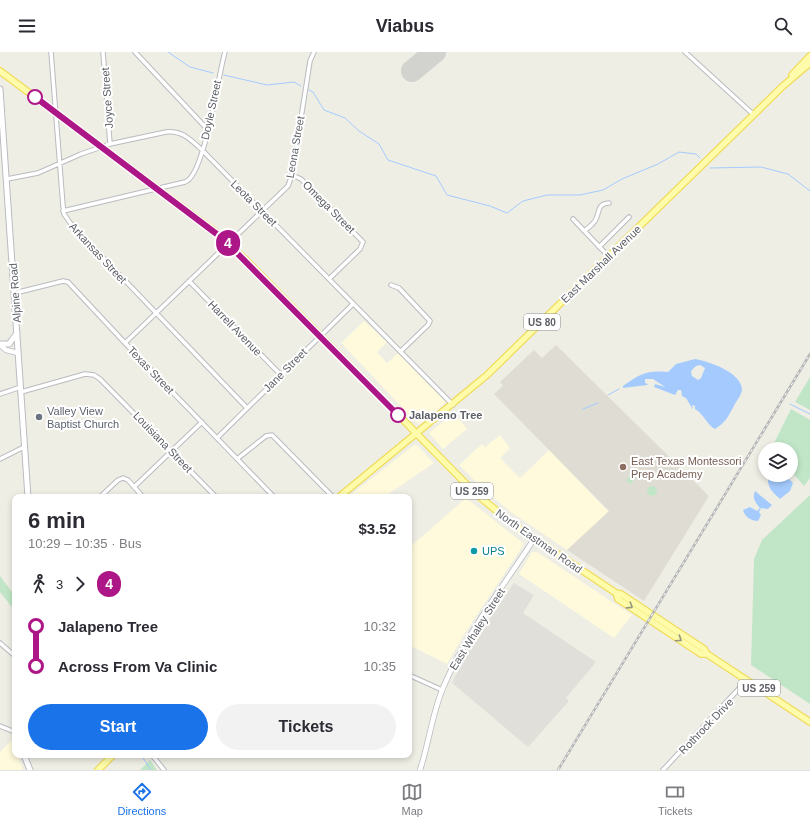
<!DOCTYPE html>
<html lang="en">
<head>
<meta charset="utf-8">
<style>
  body { margin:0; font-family:Arial,sans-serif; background:#f2f2f3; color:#2b2b33; height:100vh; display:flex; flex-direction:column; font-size:15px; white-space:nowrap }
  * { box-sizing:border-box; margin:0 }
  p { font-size:13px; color:#7c7c81 }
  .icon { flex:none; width:22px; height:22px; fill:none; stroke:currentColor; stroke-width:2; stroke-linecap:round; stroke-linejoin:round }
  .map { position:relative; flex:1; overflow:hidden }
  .drawer { position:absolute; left:12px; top:442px; width:400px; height:264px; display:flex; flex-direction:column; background:#fff; border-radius:8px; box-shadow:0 2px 6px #0003 }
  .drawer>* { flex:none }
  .badge { padding:0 8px; border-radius:13px; font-size:14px; line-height:26px }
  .buttons { position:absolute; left:758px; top:390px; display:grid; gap:8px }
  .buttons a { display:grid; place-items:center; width:40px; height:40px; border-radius:50%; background:#fff; box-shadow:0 2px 6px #0003; font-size:20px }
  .map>.badge { position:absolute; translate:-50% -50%; box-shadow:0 0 0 2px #fff }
  .legs { display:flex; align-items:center; gap:6px; height:44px; padding:0 16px; font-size:13px }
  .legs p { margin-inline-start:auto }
  .overview { display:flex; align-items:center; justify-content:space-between; height:68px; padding:0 16px }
  h1 { font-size:22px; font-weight:800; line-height:30px }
  .action { display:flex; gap:8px; margin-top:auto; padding:8px 16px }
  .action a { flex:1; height:46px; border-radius:24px; background:#1a73e8; color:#fff; font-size:16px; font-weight:800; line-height:46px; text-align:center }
  .action a+a { background:#f2f2f3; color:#2b2b33 }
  ul { padding:0 16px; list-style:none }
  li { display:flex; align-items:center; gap:14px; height:40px; font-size:15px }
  li i { display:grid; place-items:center; width:6px; height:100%; margin:0 5px; background:currentColor }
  li i::after { content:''; width:10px; height:10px; margin:-5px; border:3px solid; border-radius:50%; background:#fff }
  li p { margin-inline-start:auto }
  li:first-child i { background:linear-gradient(#0000 50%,currentColor 0) }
  li:last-child i { background:linear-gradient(currentColor 50%,#0000 0) }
  header { display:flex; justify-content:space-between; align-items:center; height:52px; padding:0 16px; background:#fff; font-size:18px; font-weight:800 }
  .menu { display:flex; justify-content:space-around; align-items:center; height:56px; border-top:1px solid #e1e1e2; background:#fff; font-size:11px; color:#7c7c81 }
  .menu a { display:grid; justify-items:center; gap:2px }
  .menu .selected { color:#1a73e8 }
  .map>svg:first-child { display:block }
  .commercial { fill:#fefadb }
  .industrial { fill:#e0dfd9 }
  .education { fill:#dfddd3 }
  .green { fill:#c1e6c7 }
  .water { fill:#a5cbfe; fill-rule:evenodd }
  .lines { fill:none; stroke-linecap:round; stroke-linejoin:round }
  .stream { stroke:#a5cbfe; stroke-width:1 }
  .runway { stroke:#d2d2ce; stroke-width:22 }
  .minor-casing { stroke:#b9bbc0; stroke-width:5.5 }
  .tertiary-casing { stroke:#b9bbc0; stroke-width:6 }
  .secondary-casing { stroke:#babcc2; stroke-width:7 }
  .primary-casing { stroke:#f0db5c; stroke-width:8 }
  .minor { stroke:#fff; stroke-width:3.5 }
  .tertiary { stroke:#fff; stroke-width:4.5 }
  .secondary { stroke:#fff; stroke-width:5 }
  .primary { stroke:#fefcaa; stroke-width:5.5 }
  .rail-casing { stroke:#b5b6b6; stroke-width:2.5 }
  .rail { stroke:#fff; stroke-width:1; stroke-dasharray:3; stroke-linecap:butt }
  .oneway { stroke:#95967d }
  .line-1-casing { stroke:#fff; stroke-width:9 }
  .line-1 { stroke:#ad1687; stroke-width:6 }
  .stop-1-dot { fill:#fff; stroke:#ad1687; stroke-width:2 }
  .worship-dot { fill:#6b7280; stroke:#fff; stroke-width:1.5 }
  .education-dot { fill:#8d6e63; stroke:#fff; stroke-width:1.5 }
  .culture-dot { fill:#0f9aa8; stroke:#fff; stroke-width:1.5 }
  .labels { text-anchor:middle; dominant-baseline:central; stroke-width:4; stroke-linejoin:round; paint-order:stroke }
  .shield { fill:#fff; stroke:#8d8f93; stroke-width:1 }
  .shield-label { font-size:10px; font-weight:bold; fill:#5c5f65 }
  .street-label { font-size:11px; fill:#5c5f65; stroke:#fff }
  .worship-label { font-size:11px; fill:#5b616d; stroke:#fff; text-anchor:start }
  .stop-label { font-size:11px; font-weight:bold; fill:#5c5f65; stroke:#fff; text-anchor:start }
  .education-label { font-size:11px; fill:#785e54; stroke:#fff; text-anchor:start }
  .culture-label { font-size:11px; fill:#0d838f; stroke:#fff; text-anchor:start }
</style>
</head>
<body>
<header><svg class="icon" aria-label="menu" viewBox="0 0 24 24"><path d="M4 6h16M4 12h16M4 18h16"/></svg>Viabus<svg class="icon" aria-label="search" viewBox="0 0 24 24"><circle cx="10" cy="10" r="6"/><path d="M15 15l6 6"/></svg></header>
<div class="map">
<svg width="810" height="718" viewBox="0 0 810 718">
  <rect width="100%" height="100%" fill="#efeee5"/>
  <path class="commercial" d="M 364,269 L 387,290 L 377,300 L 387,311 L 398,301 L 446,350 L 420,372 L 416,370 L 341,291 Z
    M 454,361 L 467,377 L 443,397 L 429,381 Z
    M 500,383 L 510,396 L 500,406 L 520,426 L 549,398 L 609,460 L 567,498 L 511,460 L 484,438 L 459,413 L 482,392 L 485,395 Z
    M 414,393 L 417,393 L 434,411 L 384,445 L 348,445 Z
    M 466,446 L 524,492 L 463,584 L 447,612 L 409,593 L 409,496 Z
    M 532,500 L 537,500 L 632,563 L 614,586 L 519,522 Z
    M 13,687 L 15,703 L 18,703 L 23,718 L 0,718 L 0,700 Z"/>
  <path class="industrial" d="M 514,531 L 534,543 L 523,561 L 596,610 L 566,646 L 569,649 L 528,695 L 452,631 L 468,599 Z"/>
  <path class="education" d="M 556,293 L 709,444 L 644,549 L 567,498 L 609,459 L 494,342 L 503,334 L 500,330 L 534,298 L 542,306 Z"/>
  <path class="green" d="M 810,325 L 810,358 L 795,350 Z
    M 791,357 L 810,368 L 810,426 L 804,434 L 791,419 L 791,397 L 773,397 L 772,395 Z
    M 633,419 L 637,422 L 631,432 L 626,429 Z
    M647 439a5 5 0 1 1 10 0a5 5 0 1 1-10 0Z
    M 810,443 L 810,652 L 751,613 L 754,507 L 762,488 Z
    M 0,524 L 15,544 L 15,559 L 0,540 Z
    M 150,708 L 157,718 L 140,718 Z"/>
  <path class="water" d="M 695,307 C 708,309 741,320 742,337 C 742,343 736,349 734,354 C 727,366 727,369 715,377 C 707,373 704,362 695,357 L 695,354 L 692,353 L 693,357 L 692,356 L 686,346 L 682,344 L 681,338 L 678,338 L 675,343 L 654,335 L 655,332 L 665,335 L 653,327 L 645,327 L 645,331 L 648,332 L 647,333 L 623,336 L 623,334 C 640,322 646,318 668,320 L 676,312 ZM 700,313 L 705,316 L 701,326 L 698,328 L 692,324 L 691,319 L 696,314 Z
    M 768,423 L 785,423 L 793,431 L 790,439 L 780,447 C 771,439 767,435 768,423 Z
    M 755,439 L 772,453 L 768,457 L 761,456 L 759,460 L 761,463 L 758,469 C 751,469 745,465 743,458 L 750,455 L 757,459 L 760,456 C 755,450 752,446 755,439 Z"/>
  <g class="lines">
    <path class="stream" d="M 168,0 L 190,15 L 213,21
      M 224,23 L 267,33 L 294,30 L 301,34
      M 309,38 L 313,40 L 324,58 L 345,66 L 359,79 L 379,92 L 388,108 L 436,124 L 447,143 L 490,154 L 507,161 L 523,149 L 547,143 L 580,143 L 603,138 L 622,127 L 658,112 L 679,100 L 696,102 L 700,106
      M 710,116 L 761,115 L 788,122 L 810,139
      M 608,343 L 619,337
      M 790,352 L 810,362
      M 583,357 L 598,351
      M 141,703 L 151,718"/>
    <path class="runway" d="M 412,19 L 435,0"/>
    <defs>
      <path id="minor" d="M 51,0 L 63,154 L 64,162 L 71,172 L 247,356
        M 103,0 L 110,92
        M 135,0 L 209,79
        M 685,0 L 754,63
        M 292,123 L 301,127 L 363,190 L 360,197 L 329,227
        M 7,127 L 38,121 L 81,102 L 110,92 L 166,80 C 182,78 191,88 202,98 L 453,353
        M 63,159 L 185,130 C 205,123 218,23 225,0
        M 573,167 L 609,205
        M 584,179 C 588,176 594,172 596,167 C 600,159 597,152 609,151
        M 599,195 L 629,165
        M 189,229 L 280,322
        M 391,233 L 399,236 L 430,269 L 428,273 L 401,299
        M 15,241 L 63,229 L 68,230 L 125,291 L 274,445
        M 125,291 L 288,134 L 292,123 L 310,9 L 314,0
        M 21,340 L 85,322 L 94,323 L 100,327 L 216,445
        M 0,342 L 21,335
        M 217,386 L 353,252
        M 0,407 L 24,395
        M 237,407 L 266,384 L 272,383 L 333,445
        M 134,435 L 202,370
        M 100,445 L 118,428 L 123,426 L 128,428 L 143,445
        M 0,591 L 15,604
        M 409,623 L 442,638
        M 0,674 L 15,680
        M 152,703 L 164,718
        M 663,718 L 747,628"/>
      <path id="tertiary" d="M 0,293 L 6,298 L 18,301
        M 420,718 C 429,691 432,662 443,636 C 465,583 503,535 534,487"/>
      <path id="secondary" d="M 0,37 L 28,445
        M 0,292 L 9,292 L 17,281
        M 24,703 L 30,718"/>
      <path id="primary" d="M 0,19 L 214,179 L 246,208 L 475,441 L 514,473 L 616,541 L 621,542 L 704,597 L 707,602 L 810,670
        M 792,23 L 810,4
        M 339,445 L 487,323 L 783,34 L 810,11
        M 616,541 L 618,547 L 701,602 L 707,602
        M 98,718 L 113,703"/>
    </defs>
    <use href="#minor" class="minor-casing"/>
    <use href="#tertiary" class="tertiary-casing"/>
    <use href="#secondary" class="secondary-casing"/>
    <use href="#primary" class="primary-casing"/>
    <use href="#minor" class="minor"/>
    <use href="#tertiary" class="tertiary"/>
    <use href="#secondary" class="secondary"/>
    <use href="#primary" class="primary"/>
    <defs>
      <path id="rail" d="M 558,718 L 810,302"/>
    </defs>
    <use href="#rail" class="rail-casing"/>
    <use href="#rail" class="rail"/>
  </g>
  <defs><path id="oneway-chevron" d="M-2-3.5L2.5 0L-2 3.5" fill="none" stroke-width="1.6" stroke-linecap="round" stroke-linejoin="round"/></defs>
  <g class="oneway">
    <use href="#oneway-chevron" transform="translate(630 554) rotate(33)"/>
    <use href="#oneway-chevron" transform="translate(679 587) rotate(34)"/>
  </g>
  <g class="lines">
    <defs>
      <path id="line-1" d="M 35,45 L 222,186 L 398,363"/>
    </defs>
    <use href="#line-1" class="line-1-casing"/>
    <use href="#line-1" class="line-1"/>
  </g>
  <g class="stop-1-dot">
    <circle cx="35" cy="45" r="7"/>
    <circle cx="398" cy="363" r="7"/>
  </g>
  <circle class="worship-dot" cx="39" cy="365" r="4"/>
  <circle class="education-dot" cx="623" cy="415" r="4"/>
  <circle class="culture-dot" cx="474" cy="499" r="4"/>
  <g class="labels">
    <g class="shield">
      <rect x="524" y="262" width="36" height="16" rx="3"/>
      <rect x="451" y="431" width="42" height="16" rx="3"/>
      <rect x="738" y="628" width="42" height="16" rx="3"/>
    </g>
    <g class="shield-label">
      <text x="542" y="270">US 80</text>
      <text x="472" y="439">US 259</text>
      <text x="759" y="636">US 259</text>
    </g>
    <g class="street-label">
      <text transform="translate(107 46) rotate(-94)">Joyce Street</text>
      <text transform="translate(211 58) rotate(-78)">Doyle Street</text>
      <text transform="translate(295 95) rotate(-80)">Leona Street</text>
      <text transform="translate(254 151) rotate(45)">Leota Street</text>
      <text transform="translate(329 155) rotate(45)">Omega Street</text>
      <text transform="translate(98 201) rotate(47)">Arkansas Street</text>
      <text transform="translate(601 212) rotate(-44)">East Marshall Avenue</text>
      <text transform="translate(15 241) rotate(-94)">Alpine Road</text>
      <text transform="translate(235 276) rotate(46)">Harrell Avenue</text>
      <text transform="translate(151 318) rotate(46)">Texas Street</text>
      <text transform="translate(285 318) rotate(-45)">Jane Street</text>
      <text transform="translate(163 390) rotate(46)">Louisiana Street</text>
      <text transform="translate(539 489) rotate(35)">North Eastman Road</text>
      <text transform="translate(477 577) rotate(-58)">East Whaley Street</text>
      <text transform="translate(706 674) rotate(-46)">Rothrock Drive</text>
    </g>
    <g class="worship-label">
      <text x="47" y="359">Valley View<tspan x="47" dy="13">Baptist Church</tspan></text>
    </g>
    <g class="stop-label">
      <text x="409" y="363">Jalapeno Tree</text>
    </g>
    <g class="education-label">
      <text x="631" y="409">East Texas Montessori<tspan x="631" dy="13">Prep Academy</tspan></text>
    </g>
    <g class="culture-label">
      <text x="482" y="499">UPS</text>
    </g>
  </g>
</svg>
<div class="buttons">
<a><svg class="icon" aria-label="layers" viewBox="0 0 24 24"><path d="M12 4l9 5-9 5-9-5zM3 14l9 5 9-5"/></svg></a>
</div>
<b class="badge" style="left:228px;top:191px;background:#ad1687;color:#fff">4</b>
<section class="drawer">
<div class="overview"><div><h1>6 min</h1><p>10:29 – 10:35 · Bus</p></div><b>$3.52</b></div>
<div class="legs"><svg class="icon" aria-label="walk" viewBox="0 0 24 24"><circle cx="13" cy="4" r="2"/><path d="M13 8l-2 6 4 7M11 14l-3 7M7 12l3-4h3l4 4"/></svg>3<svg class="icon" aria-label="forward" viewBox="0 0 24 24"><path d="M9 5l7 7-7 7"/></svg><b class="badge" style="background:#ad1687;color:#fff">4</b></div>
<ul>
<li><i style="color:#ad1687"></i><b>Jalapeno Tree</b><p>10:32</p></li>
<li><i style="color:#ad1687"></i><b>Across From Va Clinic</b><p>10:35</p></li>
</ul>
<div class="action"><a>Start</a><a>Tickets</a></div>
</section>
</div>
<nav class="menu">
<a class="selected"><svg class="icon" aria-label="directions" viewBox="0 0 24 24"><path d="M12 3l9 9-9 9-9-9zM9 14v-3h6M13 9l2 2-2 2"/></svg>Directions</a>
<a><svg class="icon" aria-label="map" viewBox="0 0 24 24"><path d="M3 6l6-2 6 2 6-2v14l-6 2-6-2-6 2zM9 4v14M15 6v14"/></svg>Map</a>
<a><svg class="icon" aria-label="tickets" viewBox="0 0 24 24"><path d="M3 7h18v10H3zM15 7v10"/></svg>Tickets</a>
</nav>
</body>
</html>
